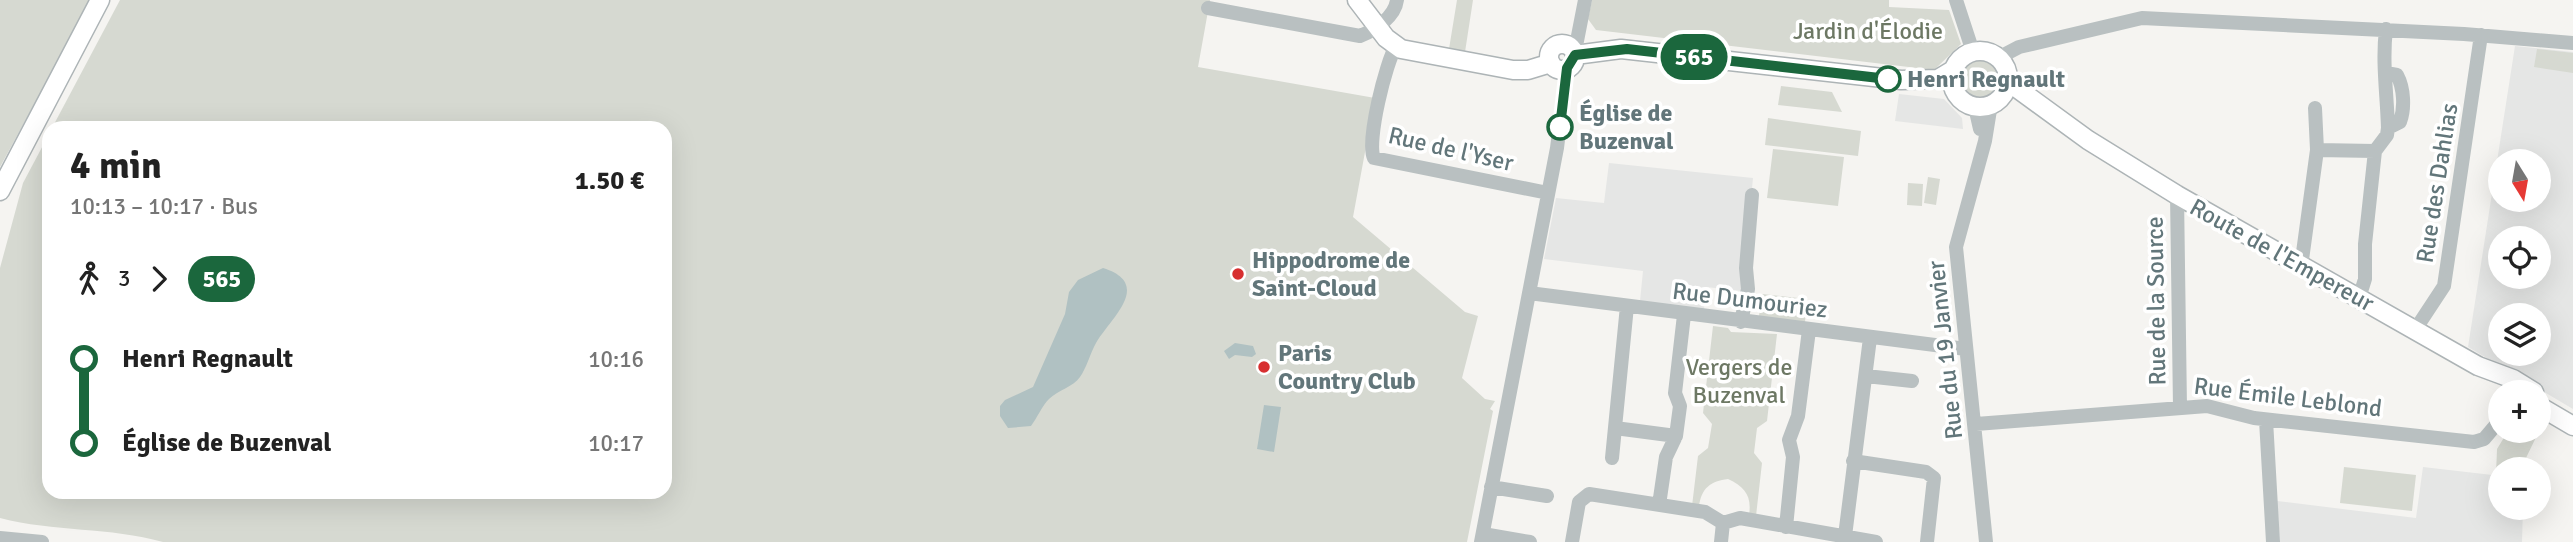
<!DOCTYPE html>
<html lang="fr">
<head>
<meta charset="utf-8">
<style>
  body { margin:0; font-family:Signika,sans-serif; background:#f2f2f2; color:#222; height:100vh; display:flex; flex-direction:column; font-size:26px; white-space:nowrap }
  * { box-sizing:border-box; margin:0 }
  p { font-size:23px; color:#767676 }
  .icon { flex:none; width:38px; height:38px; fill:none; stroke:currentColor; stroke-width:2; stroke-linecap:round; stroke-linejoin:round }
  .map { position:relative; flex:1; overflow:hidden }
  .panel { position:absolute; left:42px; top:121px; width:630px; height:378px; display:flex; flex-direction:column; background:#fff; border-radius:21px; box-shadow:0 7px 28px #0002 }
  .panel>* { flex:none }
  .badge { padding:0 14px; border-radius:23px; font-size:24px; line-height:46px }
  .needle { width:46px; rotate:169deg }
  .tools { position:absolute; left:2488px; top:149px; display:grid; gap:14px }
  .tools a { display:grid; place-items:center; width:63px; height:63px; border-radius:50%; background:#fff; box-shadow:0 7px 28px #0002; font-size:35px }
  .map>.badge { position:absolute; translate:-50% -50%; box-shadow:0 0 0 4px #fff }
  .legs { display:flex; align-items:center; gap:10px; height:77px; padding:0 28px; font-size:23px }
  .legs p { margin-inline-start:auto }
  .head { display:flex; align-items:center; justify-content:space-between; height:119px; padding:0 28px }
  h1 { font-size:38px; font-weight:700; line-height:52px }
  ul { padding:0 28px; list-style:none }
  li { display:flex; align-items:center; gap:24px; height:84px; font-size:26px }
  li i { display:grid; place-items:center; width:10px; height:100%; margin:0 9px; background:currentColor }
  li i::after { content:''; width:18px; height:18px; margin:-9px; border:5px solid; border-radius:50%; background:#fff }
  li p { margin-inline-start:auto }
  li:first-child i { background:linear-gradient(#0000 50%,currentColor 0) }
  li:last-child i { background:linear-gradient(currentColor 50%,#0000 0) }
  .map>svg:first-child { display:block }
  .built { fill:#e5e6e5; fill-rule:evenodd }
  .green { fill:#d6d9d1 }
  .water { fill:#b0c1c2 }
  .lines { fill:none; stroke-linecap:round; stroke-linejoin:round }
  .major-casing { stroke:#adb4b6; stroke-width:21 }
  .minor { stroke:#b9c0c1; stroke-width:14 }
  .major { stroke:#fff; stroke-width:18 }
  .line-1-casing { stroke:#fff; stroke-width:16 }
  .line-1 { stroke:#1b673d; stroke-width:10 }
  .stop-1-dot { fill:#fff; stroke:#1b673d; stroke-width:3.5 }
  .poi-dot { fill:#d72f30; stroke:#fff; stroke-width:2.5 }
  .labels { text-anchor:middle; dominant-baseline:central; stroke-width:7; stroke-linejoin:round; paint-order:stroke }
  .park-label { font-size:24px; fill:#6d7864; stroke:#fff }
  .stop-label { font-size:24px; font-weight:bold; fill:#62767a; stroke:#fff; text-anchor:start }
  .street-label { font-size:24px; fill:#62767a; stroke:#fff }
  .poi-label { font-size:24px; font-weight:bold; fill:#62767a; stroke:#fff; text-anchor:start }
</style>
</head>
<body>
<div class="map">
<svg width="2573" height="542" viewBox="0 0 2573 542">
  <rect width="100%" height="100%" fill="#f5f4f1"/>
  <path class="built" d="M 2515,46 L 2573,52 L 2573,409 L 2468,347 ZM 2501,161 L 2539,161 L 2539,200 L 2501,200 ZM 2501,238 L 2539,238 L 2539,276 L 2501,276 ZM 2501,315 L 2539,315 L 2539,354 L 2501,354 Z
    M 1899,94 L 1944,99 L 1962,118 L 1963,129 L 1895,121 Z
    M 1609,163 L 1753,178 L 1742,291 L 1706,287 L 1704,310 L 1640,301 L 1643,271 L 1544,259 L 1556,198 L 1604,203 Z
    M 2423,467 L 2501,476 L 2501,508 L 2523,508 L 2522,542 L 2280,542 L 2277,501 L 2416,518 Z"/>
  <path class="green" d="M 0,0 L 91,0 L 0,167 Z
    M 120,0 L 1210,0 L 1198,67 L 1375,98 L 1353,217 L 1465,312 L 1478,316 L 1462,378 L 1485,399 L 1495,401 L 1490,409 L 1493,411 L 1467,542 L 163,542 C 110,527 54,532 0,518 L 0,268 L 23,183 L 49,134 L 49,492 L 665,492 L 665,128 L 52,128 Z
    M 1457,0 L 1473,0 L 1465,52 L 1449,49 Z
    M 1592,0 L 1889,0 L 1889,7 L 1949,10 L 1961,44 L 1934,70 L 1596,30 L 1588,19 Z
    M 2537,49 L 2573,53 L 2573,73 L 2534,67 Z
    M1956 79a23 23 0 1 1 46 0a23 23 0 1 1-46 0Z
    M 1781,86 L 1832,92 L 1842,112 L 1778,105 Z
    M 1768,118 L 1861,131 L 1858,156 L 1765,145 Z
    M 1773,149 L 1844,157 L 1838,206 L 1767,198 Z
    M 1928,177 L 1940,179 L 1936,205 L 1924,203 Z
    M 1908,183 L 1923,184 L 1922,206 L 1907,205 Z
    M 1762,294 L 1807,299 L 1805,322 L 1759,316 Z
    M 1713,326 L 1728,328 L 1731,332 L 1777,334 L 1767,421 L 1757,428 L 1754,453 L 1762,463 L 1756,516 L 1749,515 C 1752,496 1745,487 1728,479 C 1711,481 1701,488 1699,507 L 1692,506 L 1698,456 L 1708,448 L 1712,424 L 1703,413 Z
    M 2539,421 L 2543,423 L 2525,460 L 2523,469 L 2501,469 L 2501,475 L 2496,474 L 2497,449 L 2508,431 L 2539,430 Z
    M 2344,467 L 2416,475 L 2412,511 L 2340,503 Z"/>
  <path class="water" d="M 1103,268 C 1154,284 1110,319 1096,343 C 1090,354 1086,369 1080,377 C 1073,387 1058,390 1049,399 C 1042,406 1037,418 1031,426 L 1008,428 L 1000,416 L 1000,406 L 1005,400 L 1033,387 L 1065,314 L 1069,292 L 1078,280 Z
    M 1235,343 L 1253,346 L 1256,354 L 1252,357 L 1235,355 L 1229,359 L 1224,351 Z
    M 1264,405 L 1281,407 L 1274,452 L 1257,449 Z"/>
  <g class="lines">
    <defs>
      <path id="major" d="M 1357,0 L 1386,38 L 1401,49 L 1513,70 L 1528,70 L 1551,63
        M1549 57a13 13 0 1 1 26 0a13 13 0 1 1-26 0Z
        M1952 79a28 28 0 1 1 56 0a28 28 0 1 1-56 0Z
        M 1575,55 L 1621,49 L 1901,80 L 1938,79 L 1953,70
        M 2007,81 L 2088,140 L 2177,195 L 2478,366 L 2513,379 L 2534,392
        M 0,191 L 100,0
        M 2539,406 L 2573,426"/>
    </defs>
    <use href="#major" class="major-casing"/>
    <path class="minor" d="M 1956,0 L 1973,52
      M 1208,8 L 1360,36 C 1375,30 1395,17 1397,0
      M 1396,46 C 1386,62 1366,142 1374,158 L 1548,193
      M 1572,49 L 1577,41 L 1585,0
      M 1998,58 L 2019,47 L 2142,18 L 2464,34 L 2573,43
      M 2386,73 L 2397,75 C 2404,88 2405,108 2400,122 L 2388,128
      M 1975,107 L 1980,129
      M 2315,108 L 2317,150
      M 2177,195 L 2180,407
      M 2301,267 L 2317,150 L 2375,151
      M 1529,293 L 1966,349
      M 2359,298 L 2365,279 L 2365,244 L 2375,151 L 2387,135 L 2388,128 C 2387,94 2382,62 2386,29
      M 1741,322 L 1748,289 L 1746,268 L 1752,195
      M 2415,330 L 2444,286 L 2481,35
      M 1866,376 L 1912,381
      M 2266,420 L 2273,542
      M 1976,424 L 2207,406 L 2254,418 L 2474,442 L 2484,439 L 2501,419
      M 1615,428 L 1676,436
      M 1612,458 L 1627,306
      M 1853,461 L 1926,472 L 1934,478 L 1927,542
      M 1491,487 L 1547,496
      M 1659,505 L 1666,457 L 1676,436 L 1680,406 L 1675,393 L 1684,315
      M 1723,523 L 1740,518 L 1876,542
      M 1786,527 L 1793,457 L 1789,440 L 1798,416 L 1809,330
      M 1483,534 L 1530,542
      M 1845,536 L 1870,338
      M 0,538 L 42,542
      M 1481,542 L 1557,148 L 1567,68
      M 1572,542 L 1579,502 L 1589,494 L 1705,512 L 1723,523
      M 1721,542 L 1723,523
      M 1986,542 L 1956,247 L 1985,141 L 1991,104"/>
    <use href="#major" class="major"/>
  </g>
  <g class="lines">
    <defs>
      <path id="line-1" d="M 1560,127 L 1567,68 L 1575,55 L 1627,49 L 1888,79"/>
    </defs>
    <use href="#line-1" class="line-1-casing"/>
    <use href="#line-1" class="line-1"/>
  </g>
  <g class="stop-1-dot">
    <circle cx="1888" cy="79" r="12"/>
    <circle cx="1560" cy="127" r="12"/>
  </g>
  <g class="poi-dot">
    <circle cx="1238" cy="274" r="7"/>
    <circle cx="1264" cy="367" r="7"/>
  </g>
  <g class="labels">
    <g class="park-label">
      <text x="1868" y="31">Jardin d'Élodie</text>
      <text x="1739" y="367">Vergers de<tspan x="1739" dy="28">Buzenval</tspan></text>
    </g>
    <g class="stop-label">
      <text x="1907" y="79">Henri Regnault</text>
      <text x="1579" y="113">Église de<tspan x="1579" dy="28">Buzenval</tspan></text>
    </g>
    <g class="street-label">
      <text transform="translate(1451 149) rotate(13)">Rue de l'Yser</text>
      <text transform="translate(2437 183) rotate(-81)">Rue des Dahlias</text>
      <text transform="translate(2282 255) rotate(29)">Route de l'Empereur</text>
      <text transform="translate(1750 300) rotate(7)">Rue Dumouriez</text>
      <text transform="translate(2156 301) rotate(-91)">Rue de la Source</text>
      <text transform="translate(1945 350) rotate(-96)">Rue du 19 Janvier</text>
      <text transform="translate(2288 397) rotate(7)">Rue Émile Leblond</text>
    </g>
    <g class="poi-label">
      <text x="1252" y="260">Hippodrome de<tspan x="1252" dy="28">Saint-Cloud</tspan></text>
      <text x="1278" y="353">Paris<tspan x="1278" dy="28">Country Club</tspan></text>
    </g>
  </g>
</svg>
<div class="tools">
<a><svg class="needle" viewBox="-14 -14 28 28"><path d="M0-13l5 13h-10z" fill="#e53935"/><path d="M0 13l5-13h-10z" fill="#767676"/></svg></a>
<a><svg class="icon" aria-label="locate" viewBox="0 0 24 24"><circle cx="12" cy="12" r="6"/><path d="M12 2v4M12 18v4M2 12h4M18 12h4"/></svg></a>
<a><svg class="icon" aria-label="layers" viewBox="0 0 24 24"><path d="M12 4l9 5-9 5-9-5zM3 14l9 5 9-5"/></svg></a>
<a>+</a>
<a>−</a>
</div>
<b class="badge" style="left:1694px;top:57px;background:#1b673d;color:#fff">565</b>
<section class="panel">
<div class="head"><div><h1>4 min</h1><p>10:13 – 10:17 · Bus</p></div><b>1.50 €</b></div>
<div class="legs"><svg class="icon" aria-label="walk" viewBox="0 0 24 24"><circle cx="13" cy="4" r="2"/><path d="M13 8l-2 6 4 7M11 14l-3 7M7 12l3-4h3l4 4"/></svg>3<svg class="icon" aria-label="forward" viewBox="0 0 24 24"><path d="M9 5l7 7-7 7"/></svg><b class="badge" style="background:#1b673d;color:#fff">565</b></div>
<ul>
<li><i style="color:#1b673d"></i><b>Henri Regnault</b><p>10:16</p></li>
<li><i style="color:#1b673d"></i><b>Église de Buzenval</b><p>10:17</p></li>
</ul>
</section>
</div>
</body>
</html>
